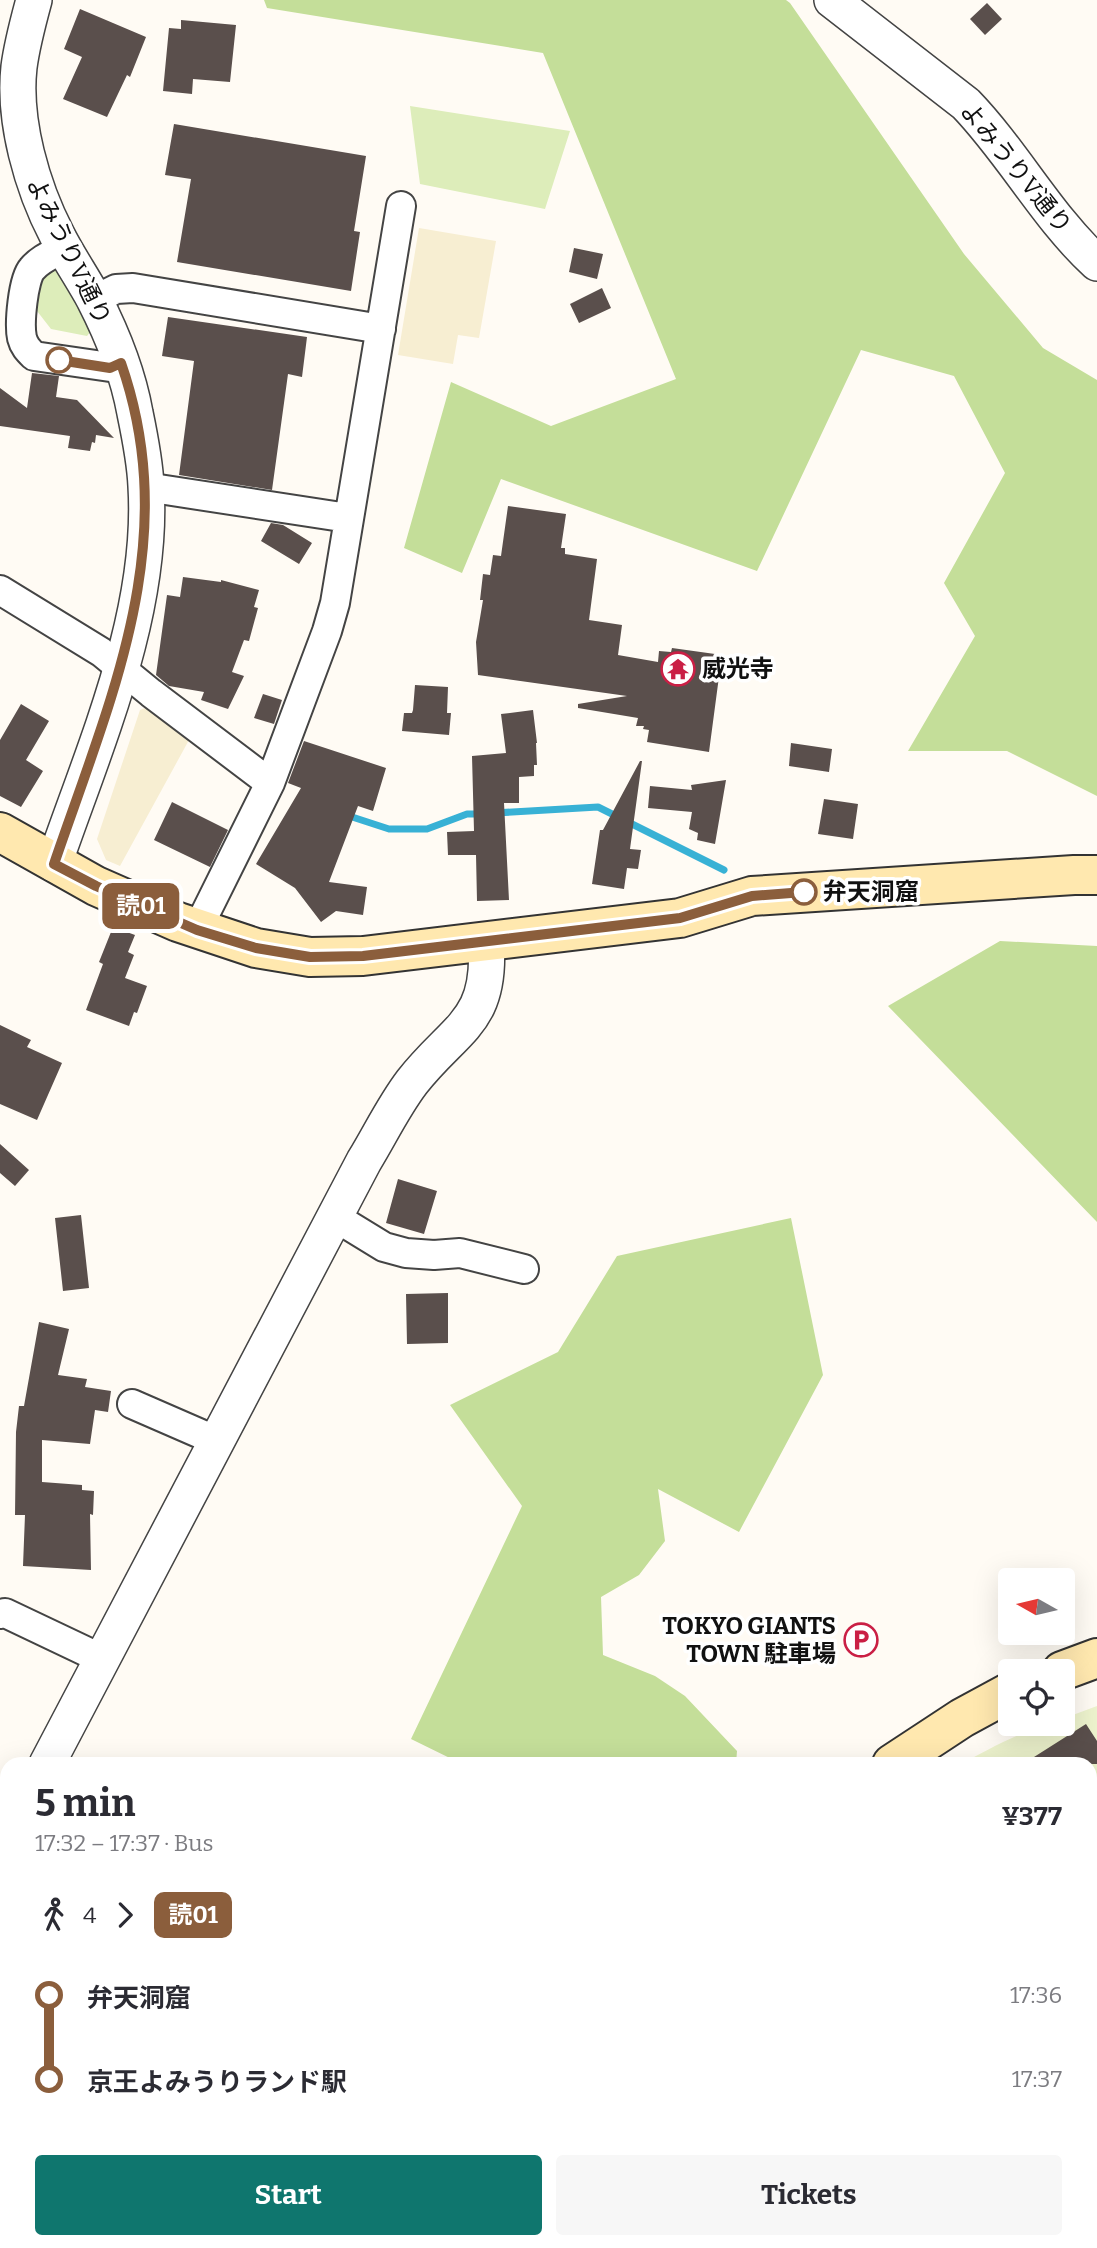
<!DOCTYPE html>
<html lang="en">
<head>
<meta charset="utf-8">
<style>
  body { margin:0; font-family:Bitter,"Noto Sans JP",serif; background:#f7f7f7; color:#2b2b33; height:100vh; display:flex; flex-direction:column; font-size:26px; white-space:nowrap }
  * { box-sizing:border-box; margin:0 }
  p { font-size:23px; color:#7c7c81 }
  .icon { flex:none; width:38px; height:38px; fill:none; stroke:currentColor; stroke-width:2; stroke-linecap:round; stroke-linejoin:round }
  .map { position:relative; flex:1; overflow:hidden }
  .side { position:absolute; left:0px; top:1757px; width:1097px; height:492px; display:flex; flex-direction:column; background:#fff; border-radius:21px 21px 0 0; box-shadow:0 7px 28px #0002 }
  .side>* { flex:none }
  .badge { padding:0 14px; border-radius:10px; font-size:24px; line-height:46px }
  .needle { width:46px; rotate:278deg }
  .tools { position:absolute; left:998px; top:1568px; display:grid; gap:14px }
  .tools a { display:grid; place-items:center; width:77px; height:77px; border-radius:7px; background:#fff; box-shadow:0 7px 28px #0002; font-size:35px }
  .map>.badge { position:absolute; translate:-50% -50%; box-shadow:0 0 0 4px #fff }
  .legs { display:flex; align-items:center; gap:10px; height:77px; padding:0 35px; font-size:23px }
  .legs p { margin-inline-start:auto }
  .summary { display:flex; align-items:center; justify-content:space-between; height:119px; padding:0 35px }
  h1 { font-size:38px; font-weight:700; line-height:52px }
  .cta { display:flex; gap:14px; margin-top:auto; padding:14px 35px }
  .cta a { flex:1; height:80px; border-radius:7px; background:#0f766e; color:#fff; font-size:28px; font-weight:700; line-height:80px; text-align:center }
  .cta a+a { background:#f7f7f7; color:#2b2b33 }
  ul { padding:0 35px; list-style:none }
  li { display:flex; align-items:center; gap:24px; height:84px; font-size:26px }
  li i { display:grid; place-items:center; width:10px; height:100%; margin:0 9px; background:currentColor }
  li i::after { content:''; width:18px; height:18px; margin:-9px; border:5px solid; border-radius:50%; background:#fff }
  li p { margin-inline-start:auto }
  li:first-child i { background:linear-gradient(#0000 50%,currentColor 0) }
  li:last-child i { background:linear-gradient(currentColor 50%,#0000 0) }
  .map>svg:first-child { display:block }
  .farmland { fill:#f7eed2 }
  .green { fill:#ddedba }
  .forest { fill:#c4de99 }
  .pitch { fill:#edf3cd }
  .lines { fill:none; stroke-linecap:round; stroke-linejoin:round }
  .stream { stroke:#38b1d5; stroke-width:7 }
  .building { fill:#5a4f4c }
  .minor-casing { stroke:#444; stroke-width:32 }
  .tertiary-casing { stroke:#444; stroke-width:38 }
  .secondary-casing { stroke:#333; stroke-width:42 }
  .minor { stroke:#fff; stroke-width:28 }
  .tertiary { stroke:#fff; stroke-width:35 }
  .secondary { stroke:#ffe8af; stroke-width:38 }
  .line-1-casing { stroke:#fff; stroke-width:16 }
  .line-1 { stroke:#8b5e3c; stroke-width:10 }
  .stop-1-dot { fill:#fff; stroke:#8b5e3c; stroke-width:3.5 }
  .labels { text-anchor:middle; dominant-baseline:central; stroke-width:7; stroke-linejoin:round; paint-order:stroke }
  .street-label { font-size:24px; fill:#111; stroke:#fff }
  .poi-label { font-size:24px; font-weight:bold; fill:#111; stroke:#fff; text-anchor:start }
  .stop-label { font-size:24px; font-weight:bold; fill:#111; stroke:#fff; text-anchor:start }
</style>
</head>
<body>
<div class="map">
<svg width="1097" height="2248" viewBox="0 0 1097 2248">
  <rect width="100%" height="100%" fill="#fffbf4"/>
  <path class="farmland" d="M 419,228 L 496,241 L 479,338 L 458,335 L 453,364 L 398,355 Z
    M 150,706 L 189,740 L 120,866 L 106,860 L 97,839 L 140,710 Z"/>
  <path class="green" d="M 410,106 L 570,131 L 545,209 L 420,184 Z
    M 50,267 L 60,268 L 91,331 L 87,336 L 51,329 L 37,311 L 42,276 Z"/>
  <path class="forest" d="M 264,0 L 786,0 L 790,3 L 964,254 L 1043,348 L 1097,380 L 1097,796 L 1007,751 L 908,751 L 975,636 L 944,583 L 1005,473 L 954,376 L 861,350 L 757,571 L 501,479 L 462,573 L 404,548 L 451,382 L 551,426 L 676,379 L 543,53 L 267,8 Z
    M 1000,941 L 1097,946 L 1097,1222 L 888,1006 Z
    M 791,1218 L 823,1375 L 739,1532 L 658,1489 L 665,1541 L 639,1575 L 601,1597 L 603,1655 L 655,1676 L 685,1696 L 737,1751 L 736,1764 L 462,1764 L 411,1739 L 522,1506 L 450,1405 L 558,1352 L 617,1256 Z
    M 181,2242 L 277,2242 L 267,2248 L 180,2248 Z"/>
  <path class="pitch" d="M 1097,1706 L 1097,2248 L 648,2248 L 643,2242 L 1090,2242 L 1090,1764 L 960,1764 C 989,1750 1030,1724 1062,1724 L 1062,1719 Z"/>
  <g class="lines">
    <path class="stream" d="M 495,813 L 598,807 L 724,870
      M 346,815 L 389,829 L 427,829 L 467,814 L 483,814"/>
  </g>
  <path class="building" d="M 987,3 L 1002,19 L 985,35 L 970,19 Z
    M 80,9 L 146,37 L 130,77 L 127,75 L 107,117 L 63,99 L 82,57 L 64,49 Z
    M 181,20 L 236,25 L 230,82 L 193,79 L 192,94 L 163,91 L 169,28 L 181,29 Z
    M 174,124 L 366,156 L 354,231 L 360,232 L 351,291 L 177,262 L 191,179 L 165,175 Z
    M 574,248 L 603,254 L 597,279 L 569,272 Z
    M 602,288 L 611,308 L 579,323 L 570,304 Z
    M 168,317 L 307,337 L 302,377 L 288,374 L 272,490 L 179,475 L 194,361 L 162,356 Z
    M 32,373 L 59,376 L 56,397 L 77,400 L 114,438 L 96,435 L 95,443 L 92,442 L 90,451 L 68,448 L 70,436 L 0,426 L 0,388 L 27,408 Z
    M 508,506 L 566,514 L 561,548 L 565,548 L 565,554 L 597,559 L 589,620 L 622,625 L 618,655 L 658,662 L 659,651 L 671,652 L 672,648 L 715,654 L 714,668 L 720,669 L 709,752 L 647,742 L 649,730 L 643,729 L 644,726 L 636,726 L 638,718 L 578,708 L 578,704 L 627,696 L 478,675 L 476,642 L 483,600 L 480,600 L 483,574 L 490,575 L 493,555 L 501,556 Z
    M 271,523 L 283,525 L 312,543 L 299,564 L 261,541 Z
    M 183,577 L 221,582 L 221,580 L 259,590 L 254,607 L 258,608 L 249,641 L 244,640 L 232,672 L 244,676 L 228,709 L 201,700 L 204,692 L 169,686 L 156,675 L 167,595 L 180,597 Z
    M 415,685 L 448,687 L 447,713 L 451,713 L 449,735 L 402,731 L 404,713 L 412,713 L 413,710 Z
    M 263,694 L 282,700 L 274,724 L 254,718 Z
    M 21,704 L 49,721 L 26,760 L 43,771 L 21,807 L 0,796 L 0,740 Z
    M 533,710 L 537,743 L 536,743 L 537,765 L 534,765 L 534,776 L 519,777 L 519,803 L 504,803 L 509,900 L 477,901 L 476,855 L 448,855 L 447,832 L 474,831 L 472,756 L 506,753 L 501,714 Z
    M 304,741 L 386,768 L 373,811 L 358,806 L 329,882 L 367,887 L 363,915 L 336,911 L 321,922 L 295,888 L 256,864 L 301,788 L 288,783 Z
    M 791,743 L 832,749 L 829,772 L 789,766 Z
    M 640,761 L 642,761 L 630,849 L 641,850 L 638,869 L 627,868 L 624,889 L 592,884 L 600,830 L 603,830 Z
    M 726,780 L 715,844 L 697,840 L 698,833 L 689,829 L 692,812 L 648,808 L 650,786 L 692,790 L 691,785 Z
    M 824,799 L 858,804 L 853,839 L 818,834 Z
    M 172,802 L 228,830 L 210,867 L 154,840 Z
    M 113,927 L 135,935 L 128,952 L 134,955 L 125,978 L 147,986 L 137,1013 L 134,1012 L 129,1026 L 86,1010 L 103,964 L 99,962 Z
    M 0,1025 L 31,1040 L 27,1047 L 62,1063 L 37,1120 L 0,1104 Z
    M 0,1144 L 29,1170 L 15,1186 L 0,1173 Z
    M 398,1179 L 437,1191 L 424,1234 L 386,1223 Z
    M 81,1215 L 89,1288 L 63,1291 L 55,1218 Z
    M 448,1293 L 448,1343 L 407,1344 L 406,1294 Z
    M 39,1322 L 69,1329 L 58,1375 L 87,1379 L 85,1387 L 111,1391 L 108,1412 L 95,1410 L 90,1444 L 42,1440 L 42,1482 L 82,1485 L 82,1490 L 94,1491 L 93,1515 L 90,1514 L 91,1570 L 23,1566 L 25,1515 L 15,1515 L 16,1432 L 19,1406 L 24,1406 Z
    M 1086,1724 L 1097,1741 L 1097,1764 L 1023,1764 Z"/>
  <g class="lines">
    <defs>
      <path id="minor" d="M 64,248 C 53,254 40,259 32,269 C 23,279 19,324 22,338 C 24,346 28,350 34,356 L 110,367 L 121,363
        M 94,300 L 116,289 L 133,288 L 381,329
        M 146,487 L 348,518
        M 0,590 L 101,652 L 151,693 L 270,783
        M 197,930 L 270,783 L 327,631 L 335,603 L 401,206
        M 335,1217 L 384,1247 L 406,1253 L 434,1255 L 460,1253 L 524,1269
        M 132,1404 L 217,1441
        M 0,1614 L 5,1613 L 102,1659"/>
      <path id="tertiary" d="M 34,0 C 28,22 22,44 19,67 C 13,121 32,187 57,235 C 68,257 82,277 94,299 C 112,334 128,374 135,413 C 140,437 145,462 146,486 C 154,614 95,745 54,864
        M 832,0 L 966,104 C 1014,154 1046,216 1097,263
        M 47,1764 L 364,1161 C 380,1135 393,1107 412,1082 C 456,1026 492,1023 486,941
        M 0,1853 L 7,1840"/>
      <path id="secondary" d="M 0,832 L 96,886 L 178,922 L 256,948 L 310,957 L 363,956 L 680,918 L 752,896 L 1074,875 L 1097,875
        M 1062,1671 L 1097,1658
        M 892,1764 L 962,1718 L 1010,1692
        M 596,2248 L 599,2242"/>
    </defs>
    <use href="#minor" class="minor-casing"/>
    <use href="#tertiary" class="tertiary-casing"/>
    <use href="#secondary" class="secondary-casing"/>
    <use href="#minor" class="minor"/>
    <use href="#tertiary" class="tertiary"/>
    <use href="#secondary" class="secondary"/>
  </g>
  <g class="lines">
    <defs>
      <path id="line-1" d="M 59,360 L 110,368 L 121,363 C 183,541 111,697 54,864 L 96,886 L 197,930 L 256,948 L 310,957 L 363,956 L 680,918 L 752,896 L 804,892"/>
    </defs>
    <use href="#line-1" class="line-1-casing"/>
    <use href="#line-1" class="line-1"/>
  </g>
  <defs>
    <symbol id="temple-ring" viewBox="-11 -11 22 22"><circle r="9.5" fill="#fff" stroke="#ca1f45" stroke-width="1.5"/><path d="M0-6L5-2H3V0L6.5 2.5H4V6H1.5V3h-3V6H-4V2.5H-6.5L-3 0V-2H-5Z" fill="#ca1f45"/></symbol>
    <symbol id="parking-ring" viewBox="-11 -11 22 22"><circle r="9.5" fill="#fff" stroke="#ca1f45" stroke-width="1.5"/><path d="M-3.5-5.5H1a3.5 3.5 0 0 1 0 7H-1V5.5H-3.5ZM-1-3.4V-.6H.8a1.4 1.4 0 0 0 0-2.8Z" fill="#ca1f45"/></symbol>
  </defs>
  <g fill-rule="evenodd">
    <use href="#temple-ring" x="659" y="650" width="38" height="38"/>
    <use href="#parking-ring" x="842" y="1621" width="38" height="38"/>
  </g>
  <g class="stop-1-dot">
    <circle cx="59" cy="360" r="12"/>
    <circle cx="804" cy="892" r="12"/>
  </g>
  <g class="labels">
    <g class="street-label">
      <text transform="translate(1016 168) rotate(51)">よみうりV通り</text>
      <text transform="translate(69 251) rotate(64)">よみうりV通り</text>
    </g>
    <g class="poi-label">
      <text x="702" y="669">威光寺</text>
      <text x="836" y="1626" text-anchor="end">TOKYO GIANTS<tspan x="836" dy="28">TOWN 駐車場</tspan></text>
    </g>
    <g class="stop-label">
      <text x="823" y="892">弁天洞窟</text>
    </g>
  </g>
</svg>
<div class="tools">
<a><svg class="needle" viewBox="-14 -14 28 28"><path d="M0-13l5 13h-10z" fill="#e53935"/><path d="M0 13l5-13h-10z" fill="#7c7c81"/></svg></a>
<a><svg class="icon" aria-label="locate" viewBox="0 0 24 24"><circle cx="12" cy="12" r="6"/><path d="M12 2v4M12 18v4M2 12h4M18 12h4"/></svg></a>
</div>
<b class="badge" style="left:141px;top:906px;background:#8b5e3c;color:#fff">読01</b>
<section class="side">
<div class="summary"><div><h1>5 min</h1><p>17:32 – 17:37 · Bus</p></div><b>¥377</b></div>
<div class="legs"><svg class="icon" aria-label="walk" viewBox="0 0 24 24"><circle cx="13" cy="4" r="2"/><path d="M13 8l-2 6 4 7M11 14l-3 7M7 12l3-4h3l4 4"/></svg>4<svg class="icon" aria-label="forward" viewBox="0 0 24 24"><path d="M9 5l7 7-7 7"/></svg><b class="badge" style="background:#8b5e3c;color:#fff">読01</b></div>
<ul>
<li><i style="color:#8b5e3c"></i><b>弁天洞窟</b><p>17:36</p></li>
<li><i style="color:#8b5e3c"></i><b>京王よみうりランド駅</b><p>17:37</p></li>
</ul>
<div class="cta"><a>Start</a><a>Tickets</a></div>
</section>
</div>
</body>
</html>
